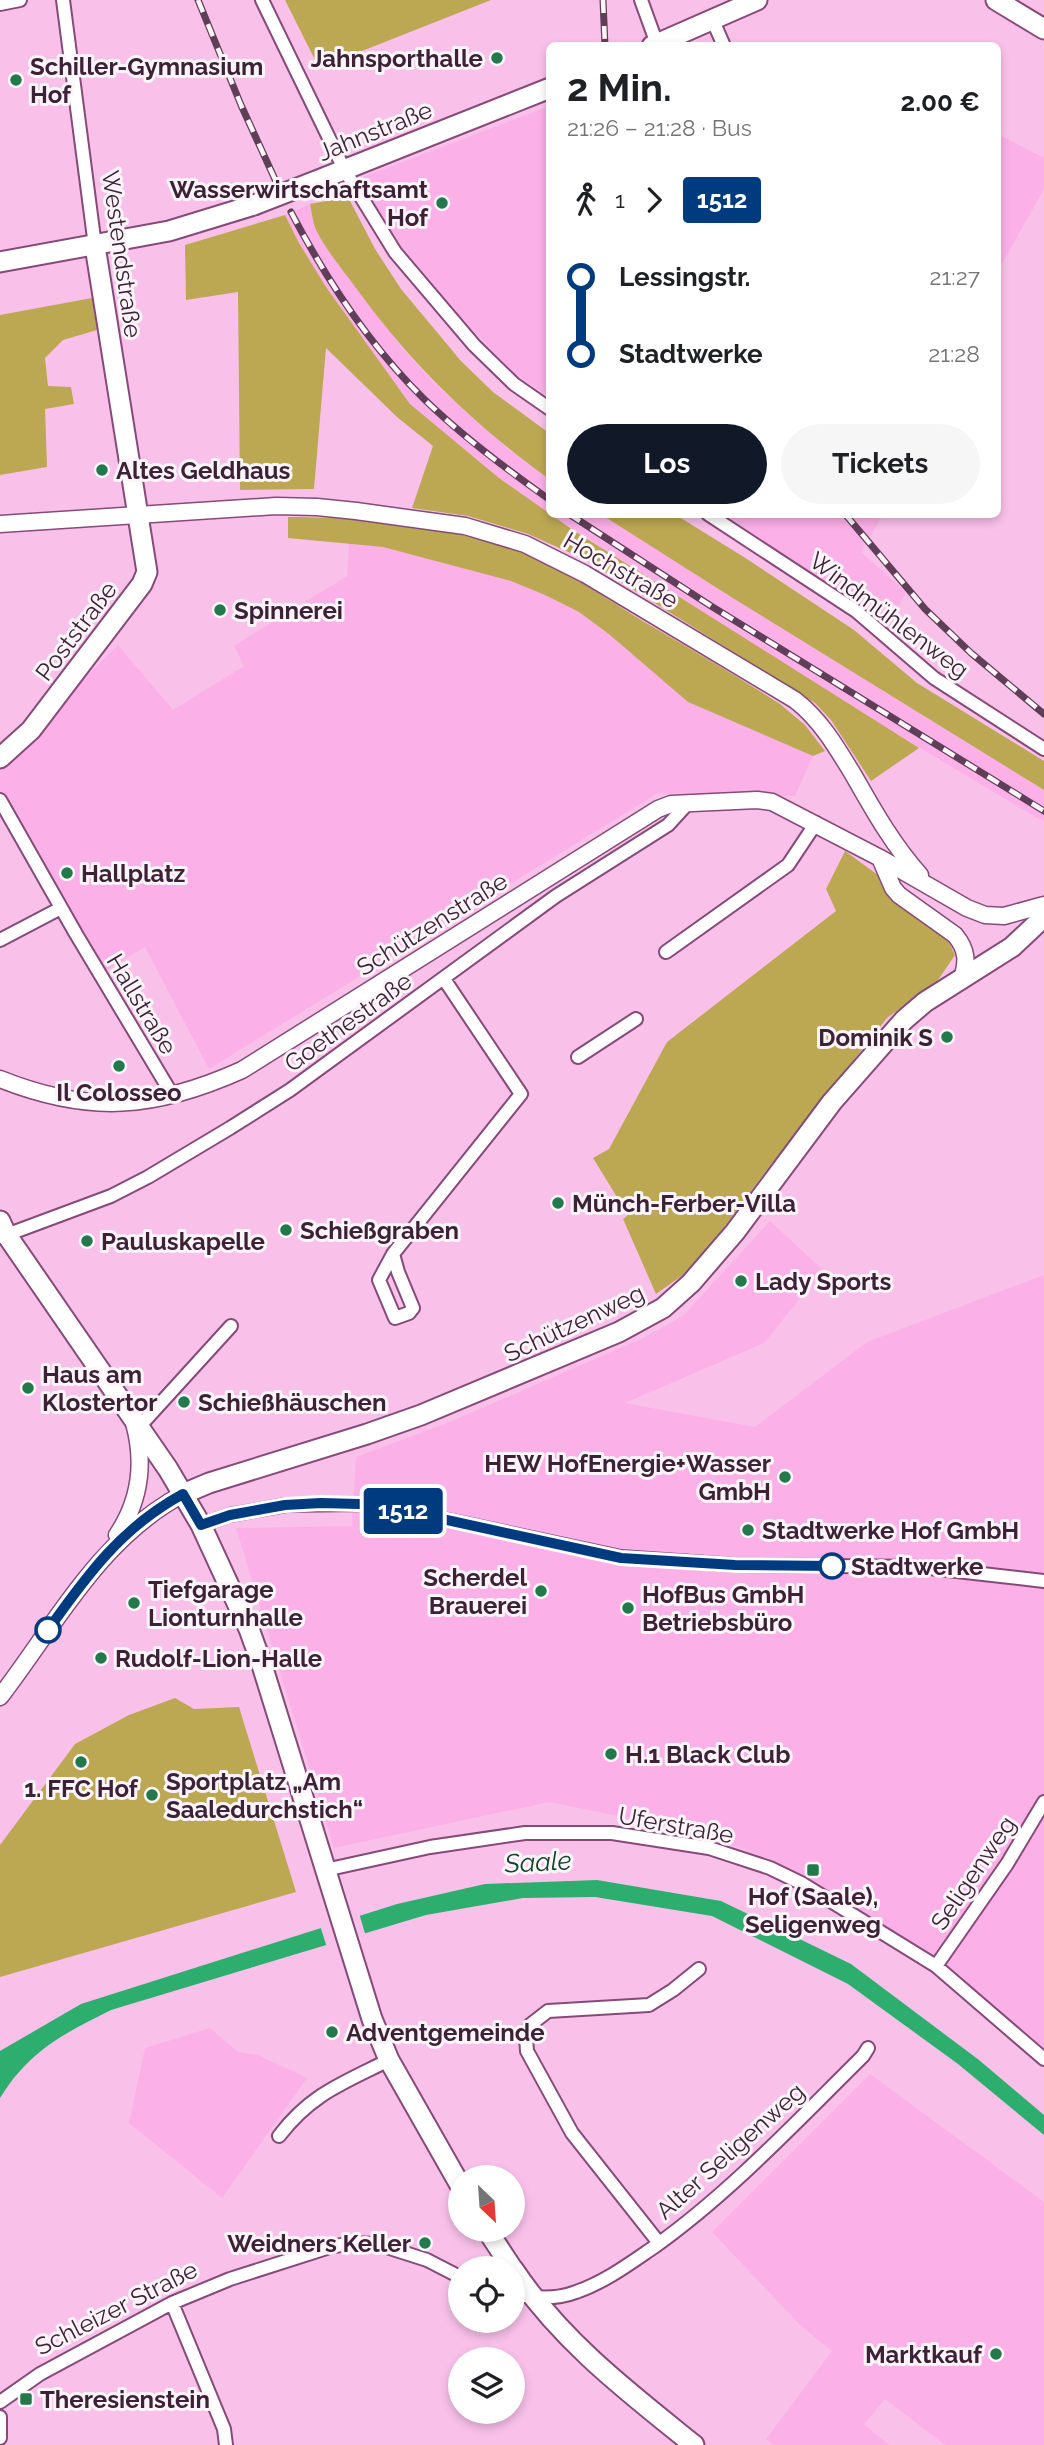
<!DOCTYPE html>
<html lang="de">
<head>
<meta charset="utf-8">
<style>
  body { margin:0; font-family:Raleway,sans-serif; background:#f6f6f6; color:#202124; height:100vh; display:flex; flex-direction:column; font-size:26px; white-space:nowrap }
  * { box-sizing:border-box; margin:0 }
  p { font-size:23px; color:#757577 }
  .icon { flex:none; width:38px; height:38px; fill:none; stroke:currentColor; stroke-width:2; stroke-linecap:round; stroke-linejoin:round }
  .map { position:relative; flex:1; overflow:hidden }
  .details { position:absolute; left:546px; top:42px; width:455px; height:476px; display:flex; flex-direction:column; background:#fff; border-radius:10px; box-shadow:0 4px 10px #0003 }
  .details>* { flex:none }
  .badge { padding:0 14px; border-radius:5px; font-size:24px; line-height:46px }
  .needle { width:46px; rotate:155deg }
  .fabs { position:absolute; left:448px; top:2165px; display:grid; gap:14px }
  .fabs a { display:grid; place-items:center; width:77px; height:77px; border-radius:50%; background:#fff; box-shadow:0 4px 10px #0003; font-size:35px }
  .map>.badge { position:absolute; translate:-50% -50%; box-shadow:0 0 0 4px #fff }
  .legs { display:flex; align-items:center; gap:10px; height:77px; padding:0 21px; font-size:23px }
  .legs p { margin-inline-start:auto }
  .headline { display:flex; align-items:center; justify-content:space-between; height:119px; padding:0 21px }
  h1 { font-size:38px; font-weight:700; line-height:52px }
  .action { display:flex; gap:14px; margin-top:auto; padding:14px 21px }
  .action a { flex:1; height:80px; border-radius:42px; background:#111827; color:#fff; font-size:28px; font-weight:700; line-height:80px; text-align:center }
  .action a+a { background:#f6f6f6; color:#202124 }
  ul { padding:0 21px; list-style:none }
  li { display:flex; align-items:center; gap:24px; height:77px; font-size:26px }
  li i { display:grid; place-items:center; width:10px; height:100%; margin:0 9px; background:currentColor }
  li i::after { content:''; width:18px; height:18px; margin:-9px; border:5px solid; border-radius:50%; background:#fff }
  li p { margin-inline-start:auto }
  li:first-child i { background:linear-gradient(#0000 50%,currentColor 0) }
  li:last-child i { background:linear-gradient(currentColor 50%,#0000 0) }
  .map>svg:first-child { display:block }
  .built { fill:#fcb0e8 }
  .green { fill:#bca853 }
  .water { fill:#2dae6e }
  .pier { fill:#f9c1ea }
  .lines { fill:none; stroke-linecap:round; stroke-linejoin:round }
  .minor-casing { stroke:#864a78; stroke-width:16 }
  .tertiary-casing { stroke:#864a78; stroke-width:19 }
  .primary-casing { stroke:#864a78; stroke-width:23 }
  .minor { stroke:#fff; stroke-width:12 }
  .tertiary { stroke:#fff; stroke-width:16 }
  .primary { stroke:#fff; stroke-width:19 }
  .rail-casing { stroke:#5f3f58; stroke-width:7 }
  .rail { stroke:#fbf4f9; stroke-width:4.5; stroke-dasharray:13; stroke-linecap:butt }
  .primary-bridge-casing { stroke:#864a78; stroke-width:23; stroke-linecap:butt }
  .primary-bridge { stroke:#fff; stroke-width:19 }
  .line-1-casing { stroke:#fff; stroke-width:16 }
  .line-1 { stroke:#003b80; stroke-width:10 }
  .poi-dot { fill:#22794c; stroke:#fbf4f9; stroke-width:2.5 }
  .stop-1-dot { fill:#fff; stroke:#003b80; stroke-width:3.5 }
  .labels { text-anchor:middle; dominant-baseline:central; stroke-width:6; stroke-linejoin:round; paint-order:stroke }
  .poi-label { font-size:24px; font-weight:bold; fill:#3d2237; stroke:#fbf4f9; text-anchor:start }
  .street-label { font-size:24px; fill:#3d2237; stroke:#fbf4f9 }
  .stop-label { font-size:24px; font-weight:bold; fill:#3d2237; stroke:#fbf4f9; text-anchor:start }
  .water-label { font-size:26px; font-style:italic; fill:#12442a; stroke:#fbf4f9 }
</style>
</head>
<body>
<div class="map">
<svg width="1044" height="2445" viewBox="0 0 1044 2445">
  <rect width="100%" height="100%" fill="#f9c1ea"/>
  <path class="built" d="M 549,106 L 549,397 L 515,374 L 458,315 L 402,247 L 367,192 L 361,178 Z
    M 998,134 L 1044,158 L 1044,189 L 998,271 Z
    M 310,204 L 316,229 L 401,347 L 434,383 L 469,415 L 508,449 L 549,479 L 549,514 L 499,478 L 410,404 L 326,287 L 299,243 L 285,215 Z
    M 551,515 L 602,515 L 728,595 L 1044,790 L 1044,822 L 850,706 Z
    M 725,515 L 883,515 L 861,552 L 906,592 L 890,626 Z
    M 349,544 L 383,547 L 444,563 L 511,581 L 545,595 L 579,612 L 610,635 L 688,702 L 813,756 L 795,796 L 658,793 L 209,1069 L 145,947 L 103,972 L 0,794 L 0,763 L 118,645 L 173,710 L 244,666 L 234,646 L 347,576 Z
    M 770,1221 L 823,1270 L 764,1343 L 625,1403 L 755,1427 L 867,1342 L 1044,1275 L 1044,2048 L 1006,2015 L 833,1895 L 772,1860 L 692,1831 L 549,1802 L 334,1848 L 236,1528 L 352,1526 L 356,1457 L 452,1421 L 643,1338 L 683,1316 Z
    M 210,2028 L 238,2052 L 258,2055 L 307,2078 L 222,2198 L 129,2123 L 145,2048 Z
    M 870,2074 L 1044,2202 L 1044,2445 L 945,2445 L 885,2399 L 864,2424 L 889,2445 L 774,2445 L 766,2439 L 832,2351 L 802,2327 L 712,2232 Z"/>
  <path class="green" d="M 285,0 L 491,0 L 319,68 Z
    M 348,197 L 375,249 L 401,289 L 461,361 L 493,392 L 549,433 L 549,479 C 473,424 411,364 356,288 C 343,270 326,250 316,230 C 313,223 312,213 310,204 Z
    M 285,215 L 299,243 L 326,287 L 410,404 L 499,478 L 573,530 L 919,748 L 871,781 L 831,720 L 815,703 L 584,559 L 528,534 L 468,516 L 412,508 L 433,446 L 397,417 L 326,348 L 314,489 L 240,490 L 238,292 L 186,300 L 185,245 Z
    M 92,298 L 97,330 L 63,340 L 45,358 L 48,386 L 71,387 L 74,404 L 45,409 L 47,467 L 0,475 L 0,315 Z
    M 602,515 L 676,515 L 747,559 L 854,630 L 917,683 L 1044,761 L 1044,790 L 728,595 Z
    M 288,517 C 358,517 431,525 498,544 C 553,560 600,595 648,624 C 692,650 737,676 780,704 L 805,725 L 825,751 L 813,756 L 688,702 L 610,635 L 579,612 L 545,595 L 511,581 L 383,547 L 288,538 Z
    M 845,851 L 882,878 L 890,898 L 947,938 L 955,955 L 938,980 L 887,1018 L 772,1163 L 694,1267 L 656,1294 L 623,1219 L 628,1215 L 593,1158 L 609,1149 L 667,1042 L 836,911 L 826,889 Z
    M 175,1698 L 194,1709 L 239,1707 L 296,1892 L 0,1977 L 0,1845 L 75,1744 L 129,1715 Z"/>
  <path class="water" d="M 597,1880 L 721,1901 L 851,1964 L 979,2060 L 1044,2115 L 1044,2135 L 958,2064 L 848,1984 L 712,1916 L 595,1897 L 523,1898 L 426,1915 L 111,2010 C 79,2026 44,2043 20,2071 C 12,2079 6,2089 0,2098 L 0,2051 L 81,2004 L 397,1904 L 485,1884 Z"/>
  <path class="pier" d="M 359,1913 L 366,1937 L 327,1948 L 320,1925 Z"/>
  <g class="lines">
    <defs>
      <path id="minor" d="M 63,0 L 95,246
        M 262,0 L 344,169 L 395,252 L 474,345 L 514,384 L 550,409
        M 641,0 L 657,44
        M 0,4 L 20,0
        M 713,21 L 724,46
        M 708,514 L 856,611 L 934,678 L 1044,749
        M 0,800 L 76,934 L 173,1096
        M 0,940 L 61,908
        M 666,952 L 788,865 L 816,823
        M 578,1057 L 636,1019
        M 1,1237 L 111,1196 L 148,1177 L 230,1128 L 290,1090 L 556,896 L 668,825 L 689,802
        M 393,1254 L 398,1272 L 413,1308 L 409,1313 L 395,1318 L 379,1280 L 393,1254 L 521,1094 L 444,979
        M 139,1427 L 231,1326
        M 201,1525 L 230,1515 L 286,1505 L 359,1504 L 401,1510 L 621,1557 L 735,1565 L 921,1567 L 1044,1581
        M 325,1870 L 430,1847 L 525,1833 L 612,1833 L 709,1848 L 770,1868 L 803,1884 L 936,1966 L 1044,2059
        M 936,1966 L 1007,1864 L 1044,1802
        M 279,2136 C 311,2094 343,2083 389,2060
        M 659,2243 L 572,2133 L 527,2051 L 526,2037 L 530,2025 L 548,2011 L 649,2005 L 673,1990 L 699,1969
        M 513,2294 C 534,2298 555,2300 576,2292 C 605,2282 629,2264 654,2247 C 731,2192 796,2122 863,2056 L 868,2048
        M 172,2303 L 224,2429 L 226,2445
        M 0,2402 L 40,2374 L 172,2303 L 230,2279 L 330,2247 L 352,2243 L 377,2244 L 427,2260 L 460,2277
        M 0,2417 L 0,2438"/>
      <path id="tertiary" d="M 0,524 L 276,506 L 317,507 L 356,511 L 465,526 L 525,544 L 585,574 L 795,700 C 821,720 837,748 854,776 C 874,811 893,845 920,875
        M 880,858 L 893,888 L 899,895 L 955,935 C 968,951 967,961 962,980
        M 0,1079 C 90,1115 155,1109 242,1070 L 658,809 L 671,804 L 757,800 L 772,802 L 880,858 L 967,908 L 985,915 L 1004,916 L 1044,905
        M 117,1535 C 140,1501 145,1463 134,1423
        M 0,1697 C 56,1624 99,1539 183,1494"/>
      <path id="primary" d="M 996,0 L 1044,29
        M 652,46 L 757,0
        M 326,177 L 550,88
        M 0,262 L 169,231 L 254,205
        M 0,758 L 31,730 L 142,584 L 147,572 L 95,246
        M 0,1221 L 6,1234 L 168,1469 L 201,1525 L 249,1629 L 261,1662 L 372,2019 L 389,2060 L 460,2185
        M 183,1494 L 209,1483 L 367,1434 L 421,1415 L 619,1332 L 663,1308 L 691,1283 L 735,1232 L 832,1102 L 904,1020 L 925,1002 L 1012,947 L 1044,917
        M 487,2230 L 512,2268
        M 513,2269 C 561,2341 628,2392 694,2445"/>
    </defs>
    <use href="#minor" class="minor-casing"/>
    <use href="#tertiary" class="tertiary-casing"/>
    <use href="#primary" class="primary-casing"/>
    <use href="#minor" class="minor"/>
    <use href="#tertiary" class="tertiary"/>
    <use href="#primary" class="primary"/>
    <defs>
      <path id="rail" d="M 198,0 L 241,105 L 284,199
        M 603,0 L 605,46
        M 291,212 C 326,279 370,346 424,399 C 463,437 506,469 550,500
        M 569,514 L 711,606 L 1044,811
        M 845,514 L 925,609 L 971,653 L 1044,714"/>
    </defs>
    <use href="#rail" class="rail-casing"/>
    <use href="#rail" class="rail"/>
    <defs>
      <path id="primary-bridge" d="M 254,205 L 326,177"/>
    </defs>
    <use href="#primary-bridge" class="primary-bridge-casing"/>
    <use href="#primary-bridge" class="primary-bridge"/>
  </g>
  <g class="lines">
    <defs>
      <path id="line-1" d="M 48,1630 C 87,1575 122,1527 183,1494 L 201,1525 L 230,1515 L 285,1505 L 321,1503 L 359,1504 L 401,1510 L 621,1558 L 735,1565 L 832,1566"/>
    </defs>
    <use href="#line-1" class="line-1-casing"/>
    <use href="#line-1" class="line-1"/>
  </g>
  <g class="poi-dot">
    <circle cx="497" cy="58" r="7"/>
    <circle cx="16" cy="80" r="7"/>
    <circle cx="442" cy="203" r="7"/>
    <circle cx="102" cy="470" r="7"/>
    <circle cx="220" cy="610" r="7"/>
    <circle cx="67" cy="873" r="7"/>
    <circle cx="947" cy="1037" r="7"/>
    <circle cx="119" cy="1066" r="7"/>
    <circle cx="558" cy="1203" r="7"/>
    <circle cx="286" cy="1230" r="7"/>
    <circle cx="87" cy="1241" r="7"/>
    <circle cx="741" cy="1281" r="7"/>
    <circle cx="28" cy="1388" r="7"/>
    <circle cx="184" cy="1402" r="7"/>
    <circle cx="785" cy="1477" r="7"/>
    <circle cx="748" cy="1530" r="7"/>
    <circle cx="541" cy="1591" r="7"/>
    <circle cx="134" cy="1603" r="7"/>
    <circle cx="628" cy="1608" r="7"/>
    <circle cx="101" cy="1658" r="7"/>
    <circle cx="611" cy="1754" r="7"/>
    <circle cx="81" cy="1762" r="7"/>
    <circle cx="152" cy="1795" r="7"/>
    <rect x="806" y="1863" width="14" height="14" rx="3.5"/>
    <circle cx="332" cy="2032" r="7"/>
    <circle cx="425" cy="2243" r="7"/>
    <circle cx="996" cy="2354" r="7"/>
    <rect x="19" y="2392" width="14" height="14" rx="3.5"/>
  </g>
  <g class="stop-1-dot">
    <circle cx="832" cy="1566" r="12"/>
    <circle cx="48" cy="1630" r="12"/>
  </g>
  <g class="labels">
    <g class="poi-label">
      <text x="483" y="58" text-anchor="end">Jahnsporthalle</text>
      <text x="30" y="66">Schiller-Gymnasium<tspan x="30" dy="28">Hof</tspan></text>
      <text x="428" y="189" text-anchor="end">Wasserwirtschaftsamt<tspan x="428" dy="28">Hof</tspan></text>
      <text x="116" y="470">Altes Geldhaus</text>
      <text x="234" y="610">Spinnerei</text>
      <text x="81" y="873">Hallplatz</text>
      <text x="933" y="1037" text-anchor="end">Dominik S</text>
      <text x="119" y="1092" text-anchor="middle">Il Colosseo</text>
      <text x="572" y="1203">Münch-Ferber-Villa</text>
      <text x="300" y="1230">Schießgraben</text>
      <text x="101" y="1241">Pauluskapelle</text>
      <text x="755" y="1281">Lady Sports</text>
      <text x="42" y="1374">Haus am<tspan x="42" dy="28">Klostertor</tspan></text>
      <text x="198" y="1402">Schießhäuschen</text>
      <text x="771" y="1463" text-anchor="end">HEW HofEnergie+Wasser<tspan x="771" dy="28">GmbH</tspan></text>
      <text x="762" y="1530">Stadtwerke Hof GmbH</text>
      <text x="527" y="1577" text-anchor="end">Scherdel<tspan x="527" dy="28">Brauerei</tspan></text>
      <text x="148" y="1589">Tiefgarage<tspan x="148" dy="28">Lionturnhalle</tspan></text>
      <text x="642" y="1594">HofBus GmbH<tspan x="642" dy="28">Betriebsbüro</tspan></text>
      <text x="115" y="1658">Rudolf-Lion-Halle</text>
      <text x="625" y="1754">H.1 Black Club</text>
      <text x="166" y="1781">Sportplatz „Am<tspan x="166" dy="28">Saaledurchstich“</tspan></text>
      <text x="81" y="1788" text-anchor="middle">1. FFC Hof</text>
      <text x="813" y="1896" text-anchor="middle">Hof (Saale),<tspan x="813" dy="28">Seligenweg</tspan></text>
      <text x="346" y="2032">Adventgemeinde</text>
      <text x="411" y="2243" text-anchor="end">Weidners Keller</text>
      <text x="982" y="2354" text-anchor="end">Marktkauf</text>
      <text x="40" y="2399">Theresienstein</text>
    </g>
    <g class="street-label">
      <text transform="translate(375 131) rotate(-22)">Jahnstraße</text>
      <text transform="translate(122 254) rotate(82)">Westendstraße</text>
      <text transform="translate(621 570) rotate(30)">Hochstraße</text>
      <text transform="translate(889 615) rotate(37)">Windmühlenweg</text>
      <text transform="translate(76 631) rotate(-53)">Poststraße</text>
      <text transform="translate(432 924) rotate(-32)">Schützenstraße</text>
      <text transform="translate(142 1004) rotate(59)">Hallstraße</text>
      <text transform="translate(348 1022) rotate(-36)">Goethestraße</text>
      <text transform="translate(574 1323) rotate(-25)">Schützenweg</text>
      <text transform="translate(676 1825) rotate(10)">Uferstraße</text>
      <text transform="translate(973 1873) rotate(-56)">Seligenweg</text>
      <text transform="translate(730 2151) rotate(-42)">Alter Seligenweg</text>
      <text transform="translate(116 2308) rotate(-27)">Schleizer Straße</text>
    </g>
    <g class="stop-label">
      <text x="851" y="1566">Stadtwerke</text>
    </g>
    <g class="water-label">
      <text transform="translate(538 1862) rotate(-3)">Saale</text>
    </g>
  </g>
</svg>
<div class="fabs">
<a><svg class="needle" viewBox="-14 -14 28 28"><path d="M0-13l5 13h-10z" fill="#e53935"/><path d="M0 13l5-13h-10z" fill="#757577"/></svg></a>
<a><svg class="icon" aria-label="locate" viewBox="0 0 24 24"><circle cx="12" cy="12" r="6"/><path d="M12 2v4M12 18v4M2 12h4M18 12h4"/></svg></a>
<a><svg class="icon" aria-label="layers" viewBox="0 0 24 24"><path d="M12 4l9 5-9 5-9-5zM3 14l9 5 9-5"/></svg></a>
</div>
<b class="badge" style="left:403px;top:1511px;background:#003b80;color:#fff">1512</b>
<section class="details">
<div class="headline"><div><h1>2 Min.</h1><p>21:26 – 21:28 · Bus</p></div><b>2.00 €</b></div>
<div class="legs"><svg class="icon" aria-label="walk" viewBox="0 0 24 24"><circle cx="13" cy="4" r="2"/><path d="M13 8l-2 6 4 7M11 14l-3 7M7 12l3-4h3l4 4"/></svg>1<svg class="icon" aria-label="forward" viewBox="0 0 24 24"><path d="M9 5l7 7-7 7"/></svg><b class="badge" style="background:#003b80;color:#fff">1512</b></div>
<ul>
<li><i style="color:#003b80"></i><b>Lessingstr.</b><p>21:27</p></li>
<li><i style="color:#003b80"></i><b>Stadtwerke</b><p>21:28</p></li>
</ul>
<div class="action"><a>Los</a><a>Tickets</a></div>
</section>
</div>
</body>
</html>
